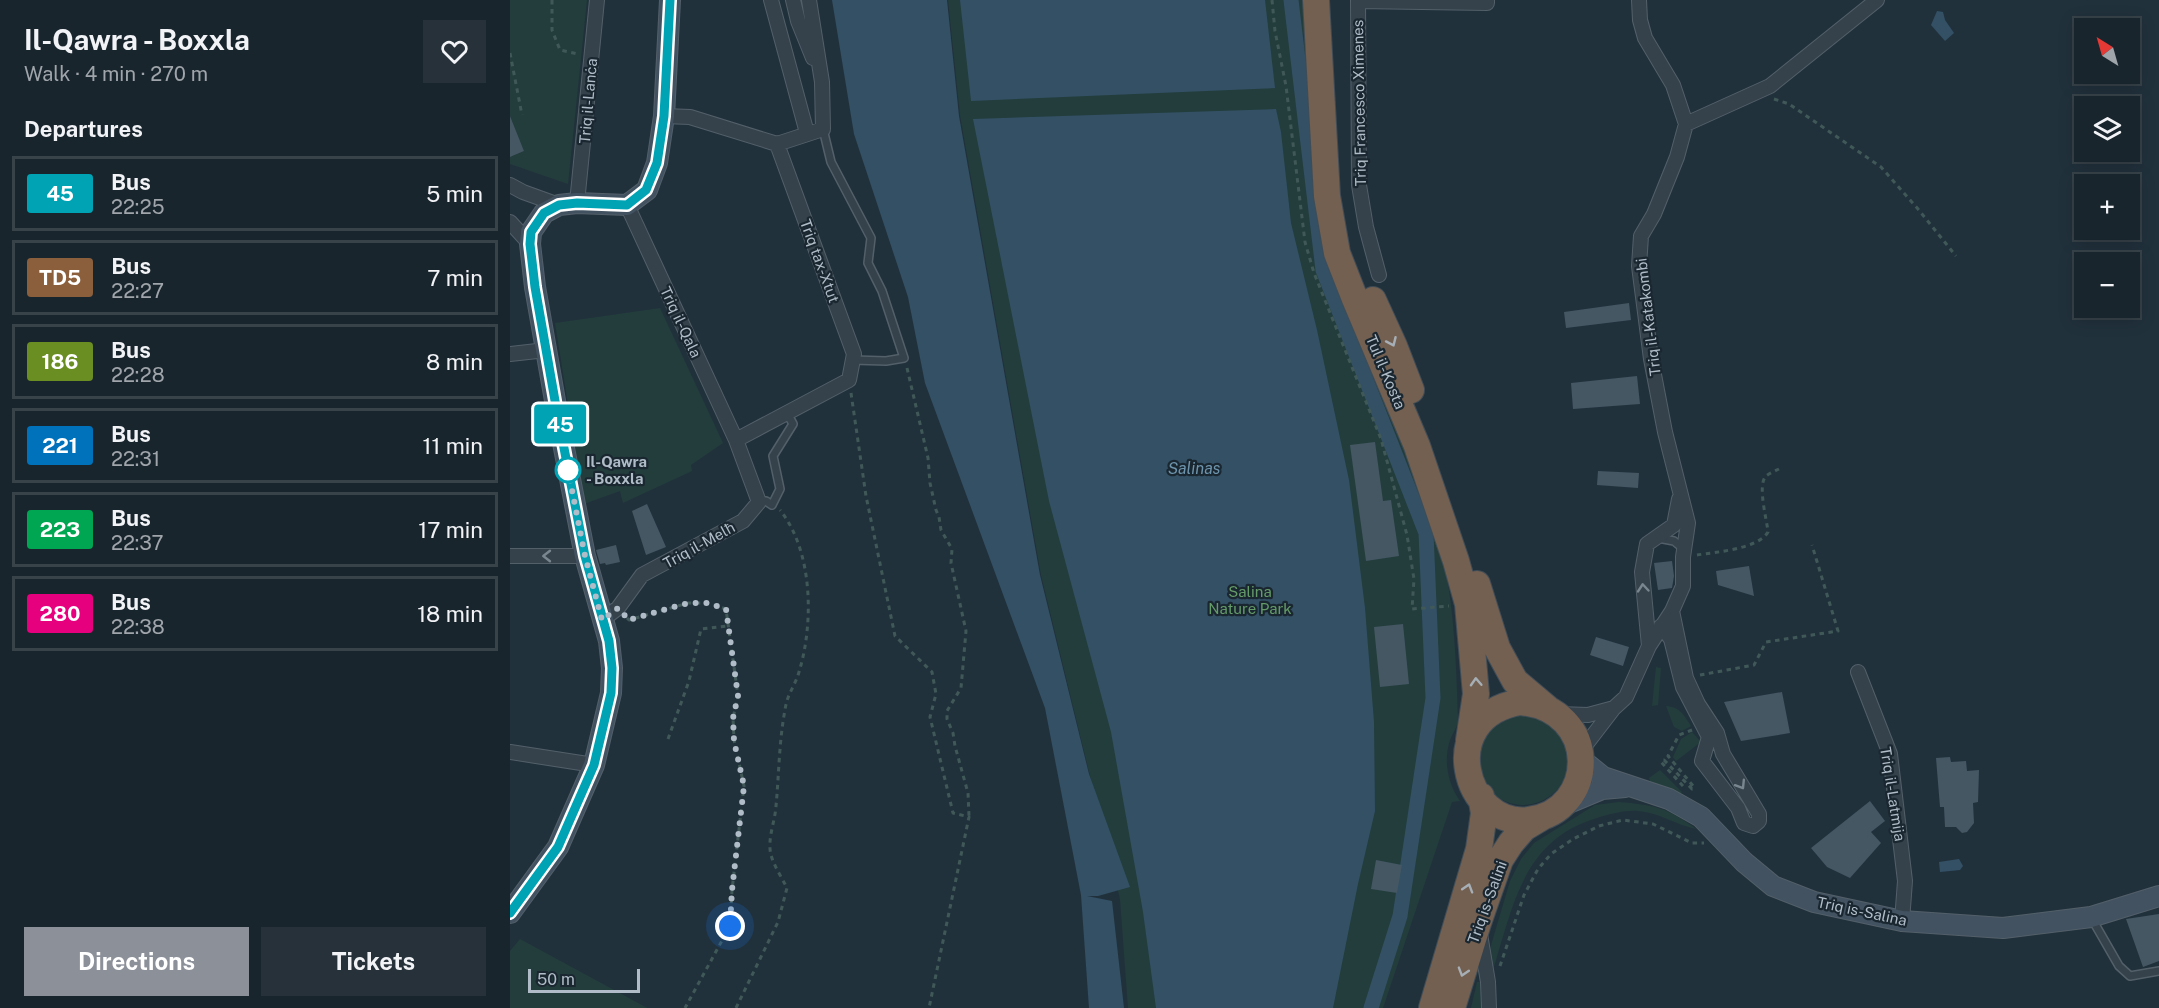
<!DOCTYPE html>
<html lang="en">
<head>
<meta charset="utf-8">
<style>
  body { margin:0; font-family:"Public Sans",sans-serif; background:#263139; color:#f1f3f6; height:100vh; display:flex; flex-direction:column; font-size:22px; white-space:nowrap }
  * { box-sizing:border-box; margin:0 }
  p { font-size:20px; color:#9fa5aa }
  .icon { flex:none; width:33px; height:33px; fill:none; stroke:currentColor; stroke-width:2; stroke-linecap:round; stroke-linejoin:round }
  .map { position:relative; flex:1; overflow:hidden }
  .drawer { display:flex; flex-direction:column; background:#19252d; width:510px }
  .drawer>* { flex:none }
  .badge { padding:0 12px; border-radius:4px; font-size:21px; line-height:39px }
  .needle { width:39px; rotate:323deg }
  .buttons { position:absolute; left:1564px; top:18px; display:grid; gap:12px }
  .buttons a { display:grid; place-items:center; width:66px; height:66px; border-radius:0px; background:#19252d; box-shadow:0 3px 15px #0003,0 0 0 2px #374249; font-size:30px }
  .scale { position:absolute; left:18px; bottom:15px; width:112px; box-sizing:border-box; padding-left:6px; border:3px solid #b0bdc8; border-top:0; font-size:16px; line-height:21px; white-space:nowrap; color:#b0bdc8; -webkit-text-stroke:4px #1a2731; paint-order:stroke }
  .you { position:absolute; width:30px; height:30px; margin:-15px; border:4px solid #fff; border-radius:50%; background:#1a73e8; box-shadow:0 0 0 9px #1a73e833 }
  .map>.badge { position:absolute; translate:-50% -50%; box-shadow:0 0 0 3px #fff }
  h2 { padding:0 24px; font-size:22px; line-height:54px }
  .round { display:grid; place-items:center; flex:none; width:63px; height:63px; border-radius:0px; background:#263139 }
  .summary { display:flex; align-items:center; justify-content:space-between; height:102px; padding:0 24px }
  h1 { font-size:28px; font-weight:700; line-height:45px }
  .action { display:flex; gap:12px; margin-top:auto; padding:12px 24px }
  .action a { flex:1; height:69px; border-radius:0px; background:#8c9099; color:#fff; font-size:24px; font-weight:700; line-height:69px; text-align:center }
  .action a+a { background:#263139; color:#f1f3f6 }
  ul { padding:0; list-style:none }
  li { display:flex; align-items:center; gap:18px; height:75px; margin:0 12px 9px; padding:0 12px; border:3px solid #374249; border-radius:0px }
  li div { flex:1 }
  li b { display:block; font-size:22px }
  li em { font-style:normal }
  li .badge { min-width:66px; font-weight:700; text-align:center }
  main { display:flex; flex:1; min-height:0 }
  .map>svg:first-child { display:block }
  .green { fill:#233d3c }
  .water { fill:#335065 }
  .lines { fill:none; stroke-linecap:round; stroke-linejoin:round }
  .canal { stroke:#335065; stroke-width:15 }
  .building { fill:#445763 }
  .lane-casing { stroke:#53606a; stroke-width:10 }
  .street-casing { stroke:#53606a; stroke-width:16 }
  .secondary-casing { stroke:#53606a; stroke-width:22 }
  .highway-casing { stroke:#404d57; stroke-width:28 }
  .path { stroke:#405958; stroke-width:3; stroke-dasharray:4.5 4.5; stroke-linecap:butt }
  .lane { stroke:#35424c; stroke-width:7 }
  .street { stroke:#35424c; stroke-width:14 }
  .secondary { stroke:#425260; stroke-width:20 }
  .highway { stroke:#736051; stroke-width:26 }
  .oneway { stroke:#a7afb6 }
  .oneway2 { stroke:#798690 }
  .line-casing { stroke:#fff; stroke-width:14 }
  .line { stroke:#00a3b4; stroke-width:9 }
  .walk { stroke:#b0bdc8; stroke-width:6; stroke-dasharray:0 10.8 }
  .stop-dot { fill:#fff; stroke:#00a3b4; stroke-width:3 }
  .labels { text-anchor:middle; dominant-baseline:central; stroke-width:4.5; stroke-linejoin:round; paint-order:stroke }
  .street-label { font-size:15px; fill:#b0bdc8; stroke:#1a2731 }
  .stop-label { font-size:15px; font-weight:bold; fill:#b0bdc8; stroke:#1a2731; text-anchor:start }
  .park-label { font-size:15px; fill:#659b68; stroke:#1a2731 }
  .water-label { font-size:16px; font-style:italic; fill:#6e95ae; stroke:#1a2731 }
</style>
</head>
<body>
<main>
<section class="drawer">
<div class="summary"><div><h1>Il-Qawra - Boxxla</h1><p>Walk · 4 min · 270 m</p></div><a class="round"><svg class="icon" aria-label="heart" viewBox="0 0 24 24"><path d="M12 20l-8-8c-3-5 5-10 8-4 3-6 11-1 8 4z"/></svg></a></div>
<h2>Departures</h2>
<ul>
<li><span class="badge" style="background:#00a3b4;color:#fff">45</span><div><b>Bus</b><p>22:25</p></div><em>5 min</em></li>
<li><span class="badge" style="background:#8b5e3c;color:#fff">TD5</span><div><b>Bus</b><p>22:27</p></div><em>7 min</em></li>
<li><span class="badge" style="background:#6b8e23;color:#fff">186</span><div><b>Bus</b><p>22:28</p></div><em>8 min</em></li>
<li><span class="badge" style="background:#0072bc;color:#fff">221</span><div><b>Bus</b><p>22:31</p></div><em>11 min</em></li>
<li><span class="badge" style="background:#00a651;color:#fff">223</span><div><b>Bus</b><p>22:37</p></div><em>17 min</em></li>
<li><span class="badge" style="background:#e6007e;color:#fff">280</span><div><b>Bus</b><p>22:38</p></div><em>18 min</em></li>
</ul>
<div class="action"><a>Directions</a><a>Tickets</a></div>
</section>
<div class="map">
<svg width="1649" height="1008" viewBox="0 0 1649 1008">
  <rect width="100%" height="100%" fill="#21313c"/>
  <path class="green" d="M 0,0 L 77,0 L 58,184 L 0,164 L 0,157 L 14,151 L 0,116 Z
    M 438,0 L 797,0 L 812,181 L 927,532 C 944,595 946,654 948,719 C 948,727 943,732 940,740 C 933,761 938,784 950,801 L 942,802 L 873,1008 L 618,1008 L 610,899 L 531,575 L 450,115 Z
    M 150,308 L 213,443 L 181,465 L 182,471 L 113,503 L 110,491 L 74,504 L 45,323 Z
    M 1146,667 L 1151,668 L 1148,705 L 1142,706 Z
    M 1156,706 C 1170,707 1174,715 1181,726 L 1172,731 L 1164,727 Z
    M968 760a45 45 0 1 1 90 0a45 45 0 1 1-90 0Z
    M 1182,732 L 1191,742 L 1166,761 L 1163,757 L 1171,739 Z
    M 1150,770 L 1172,792 L 1170,794 L 1140,781 L 1139,778 Z
    M 1109,802 C 1143,805 1157,807 1186,829 C 1166,825 1148,812 1128,811 C 1116,810 1100,814 1087,818 C 1012,840 1003,907 982,973 L 979,952 L 1000,881 L 1011,859 L 1024,843 L 1085,805 Z
    M 10,939 L 130,1004 L 137,1008 L 0,1008 L 0,951 Z
    M 967,982 L 970,982 L 971,1008 L 961,1008 Z"/>
  <path class="water" d="M 322,0 L 437,0 L 449,116 L 530,575 L 579,774 L 620,887 L 588,896 L 577,896 L 602,901 L 614,1008 L 579,1008 L 571,895 L 535,708 L 415,383 L 398,297 L 344,134 Z
    M 450,0 L 755,0 L 765,88 L 461,101 Z
    M 1427,11 L 1433,12 L 1435,20 L 1444,33 L 1435,41 L 1421,25 Z
    M 766,109 L 771,132 L 781,223 L 807,330 L 839,480 L 855,608 L 864,722 L 865,811 L 848,884 L 823,1008 L 646,1008 L 633,912 L 601,732 L 539,501 L 463,119 Z
    M 1449,859 L 1453,866 L 1450,870 L 1430,872 L 1429,862 Z"/>
  <g class="lines">
    <path class="canal" d="M 781,0 L 813,270 L 916,533 L 923,698 L 890,916 L 861,1008"/>
  </g>
  <path class="building" d="M 0,116 L 14,151 L 0,157 Z
    M 1119,303 L 1121,320 L 1056,328 L 1054,312 Z
    M 1127,376 L 1130,404 L 1063,409 L 1061,383 Z
    M 865,442 L 873,501 L 881,500 L 889,556 L 856,561 L 840,445 Z
    M 1088,471 L 1129,473 L 1128,488 L 1087,485 Z
    M 137,504 L 156,547 L 136,555 L 122,511 Z
    M 106,545 L 110,562 L 96,565 L 95,563 L 90,564 L 86,550 Z
    M 1162,561 L 1164,576 L 1162,588 L 1148,590 L 1144,563 Z
    M 1239,566 L 1244,596 L 1208,585 L 1206,571 Z
    M 893,624 L 899,684 L 870,687 L 864,627 Z
    M 1086,637 L 1119,647 L 1113,666 L 1080,655 Z
    M 1272,692 L 1280,733 L 1231,741 L 1214,702 Z
    M 1440,757 L 1441,762 L 1456,761 L 1457,771 L 1469,770 L 1468,802 L 1463,803 L 1464,823 L 1457,832 L 1452,833 L 1446,827 L 1435,827 L 1434,807 L 1430,807 L 1426,758 Z
    M 1360,801 L 1375,821 L 1361,832 L 1371,843 L 1340,878 L 1317,867 L 1301,848 Z
    M 866,860 L 892,865 L 887,893 L 861,889 Z
    M 1649,914 L 1649,961 L 1633,967 L 1616,919 Z"/>
  <g class="lines">
    <defs>
      <path id="lane" d="M 313,129 L 321,162 L 361,238 L 358,263 L 372,291 L 394,358 L 376,361 L 343,360
        M 249,502 L 256,501 L 262,505 L 270,489 L 263,456 L 283,424 L 277,413
        M 1148,538 L 1164,541 L 1175,550
        M 1582,919 L 1609,966 L 1620,976 L 1649,971"/>
      <path id="street" d="M 261,0 L 297,133
        M 283,0 L 288,21 L 303,58
        M 848,0 L 849,185 L 856,227 L 869,275
        M 1129,0 L 1130,20 L 1135,38 L 1163,85 L 1176,124
        M 848,1 L 977,3 L 977,0
        M 154,116 L 180,117 L 267,144 L 313,129 L 312,82 L 299,0
        M 0,185 L 13,192 L 49,205
        M 67,203 L 87,0
        M 0,222 L 20,244
        M 0,354 L 36,350
        M 226,440 L 339,380 L 344,354 L 267,144
        M 0,556 L 75,556
        M 92,620 L 108,608 L 132,575 L 233,521 L 249,502 L 226,440 L 117,205
        M 1151,626 L 1161,639 L 1173,687 L 1199,737 L 1192,761 L 1228,808 L 1234,823 L 1243,826 L 1249,821 L 1249,814 L 1213,754 L 1207,733 L 1188,704 L 1176,678 L 1162,611
        M 1139,646 L 1132,572 L 1137,544 L 1164,525 L 1169,499
        M 1348,672 L 1380,754 L 1395,881 L 1392,921
        M 1104,708 L 1116,697 L 1139,646 L 1162,611 L 1173,586 L 1173,557 L 1178,523 L 1155,432 L 1141,359 L 1129,266 L 1131,236 L 1144,214 L 1167,157 L 1176,124 L 1260,86 L 1367,0
        M 1048,714 L 1078,715 L 1104,708 L 1071,751
        M 0,752 L 84,765
        M 970,934 L 978,982 L 979,1008"/>
      <path id="secondary" d="M 1071,759 L 1093,777 L 1159,799 L 1191,817 L 1234,862 L 1263,886 L 1304,902 L 1392,921 L 1493,928 L 1581,917 L 1649,896
        M 1049,807 L 1092,789 L 1115,787
        M 0,913 L 48,847 L 84,765 L 101,693 L 102,668 L 99,641 L 75,556 L 47,412 L 25,287 L 20,244 L 21,232 L 34,213 L 49,205 L 67,203 L 117,205 L 137,190 L 147,163 L 154,116 L 160,0"/>
      <path id="highway" d="M 806,0 L 817,196 L 827,253 L 845,299 L 907,446 L 946,561 L 958,604 L 966,694 L 959,740
        M 863,300 L 884,346 L 901,390
        M 967,584 L 987,648 L 1005,681 L 1037,708
        M 1010,702 C 1091,709 1088,811 1019,820 C 954,828 924,717 1010,702 Z
        M 922,1008 L 969,849 L 974,813 L 971,796
        M 942,1008 L 968,923 L 990,860 L 1001,843 L 1014,828 L 1034,816"/>
    </defs>
    <use href="#lane" class="lane-casing"/>
    <use href="#street" class="street-casing"/>
    <use href="#secondary" class="secondary-casing"/>
    <use href="#highway" class="highway-casing"/>
    <path class="path" d="M 42,0 L 42,30 L 50,50 L 68,54
      M 762,0 L 765,31 L 776,86 L 795,242 L 804,273 L 871,439 L 897,535 L 904,579 L 902,609 L 939,606
      M 0,53 L 12,115
      M 1264,99 L 1279,104 L 1371,167 L 1408,209 L 1446,256
      M 397,368 L 418,458 L 420,483 L 426,510 L 429,517 L 431,530 L 442,549 L 441,563 L 456,631 L 451,688 L 437,711 L 437,719 L 443,733 L 445,746 L 458,793 L 459,816
      M 341,393 L 356,496 L 385,636 L 422,672 L 426,694 L 420,717 L 443,813 L 459,817 L 419,1008
      M 1187,555 C 1206,552 1248,549 1258,532 C 1257,520 1247,485 1256,476 C 1260,473 1265,471 1269,469
      M 117,618 L 119,620 L 178,603 L 197,603 L 216,609 L 228,696 L 223,718 L 224,740 L 234,786 L 222,890 L 220,926 L 175,1008
      M 1190,675 L 1244,665 L 1256,642 L 1328,631 L 1302,545
      M 158,739 L 179,681 L 191,629 L 217,626
      M 1173,786 L 1151,762 L 1154,760 L 1182,789 L 1184,787 L 1158,756 L 1169,735 L 1182,730
      M 990,966 L 1014,895 L 1028,869 L 1041,854 L 1063,839 L 1089,826 L 1113,820 L 1143,824 L 1182,843 L 1194,843
      M 226,1008 L 268,922 L 277,888 C 272,878 264,866 261,855 C 257,839 265,822 266,806 C 269,774 269,741 275,710 C 277,694 285,686 289,672 C 304,623 303,551 270,510"/>
    <use href="#lane" class="lane"/>
    <use href="#street" class="street"/>
    <use href="#secondary" class="secondary"/>
    <use href="#highway" class="highway"/>
  </g>
  <defs><path id="oneway-chevron" d="M-2-3.5L2.5 0L-2 3.5" fill="none" stroke-width="1.6" stroke-linecap="round" stroke-linejoin="round" transform="scale(1.5)"/></defs>
  <g class="oneway">
    <use href="#oneway-chevron" transform="translate(882 342) rotate(66)"/>
    <use href="#oneway-chevron" transform="translate(966 682) rotate(-93)"/>
    <use href="#oneway-chevron" transform="translate(958 888) rotate(-73)"/>
    <use href="#oneway-chevron" transform="translate(953 972) rotate(107)"/>
  </g>
  <g class="oneway2">
    <use href="#oneway-chevron" transform="translate(37 556) rotate(-180)"/>
    <use href="#oneway-chevron" transform="translate(1133 588) rotate(-95)"/>
    <use href="#oneway-chevron" transform="translate(1231 785) rotate(58)"/>
  </g>
  <g class="lines">
    <defs>
      <path id="line" d="M 0,913 L 48,847 L 84,765 L 101,693 L 102,668 L 99,641 L 75,556 L 47,412 L 25,287 L 20,244 L 21,232 L 34,213 L 49,205 L 67,203 L 117,205 L 136,190 L 147,163 L 154,116 L 160,0"/>
    </defs>
    <use href="#line" class="line-casing"/>
    <use href="#line" class="line"/>
    <path class="walk" d="M 58,470 L 75,556 L 92,620 L 108,608 L 119,620 L 178,603 L 197,603 L 216,609 L 228,696 L 223,718 L 224,741 L 234,786 L 222,890 L 220,926"/>
  </g>
  <circle class="stop-dot" cx="58" cy="470" r="12"/>
  <g class="labels">
    <g class="street-label">
      <text transform="translate(78 101) rotate(-85)">Triq il-Lanċa</text>
      <text transform="translate(849 103) rotate(-91)">Triq Francesco Ximenes</text>
      <text transform="translate(310 261) rotate(70)">Triq tax-Xtut</text>
      <text transform="translate(1138 317) rotate(-97)">Triq il-Katakombi</text>
      <text transform="translate(171 322) rotate(65)">Triq il-Qala</text>
      <text transform="translate(876 372) rotate(67)">Tul il-Kosta</text>
      <text transform="translate(189 545) rotate(-29)">Triq il-Melħ</text>
      <text transform="translate(1383 794) rotate(81)">Triq il-Latmija</text>
      <text transform="translate(977 902) rotate(-70)">Triq is-Salini</text>
      <text transform="translate(1352 911) rotate(12)">Triq is-Salina</text>
    </g>
    <g class="stop-label">
      <text x="76" y="461">Il-Qawra<tspan x="76" dy="17">- Boxxla</tspan></text>
    </g>
    <g class="park-label">
      <text x="740" y="591">Salina<tspan x="740" dy="17">Nature Park</tspan></text>
    </g>
    <g class="water-label">
      <text x="684" y="468">Salinas</text>
    </g>
  </g>
</svg>
<div class="buttons">
<a><svg class="needle" viewBox="-14 -14 28 28"><path d="M0-13l5 13h-10z" fill="#e53935"/><path d="M0 13l5-13h-10z" fill="#9fa5aa"/></svg></a>
<a><svg class="icon" aria-label="layers" viewBox="0 0 24 24"><path d="M12 4l9 5-9 5-9-5zM3 14l9 5 9-5"/></svg></a>
<a>+</a>
<a>−</a>
</div>
<div class="scale">50 m</div>
<div class="you" style="left:220px;top:926px"></div>
<b class="badge" style="left:50px;top:424px;background:#00a3b4;color:#fff">45</b>
</div>
</main>
</body>
</html>
